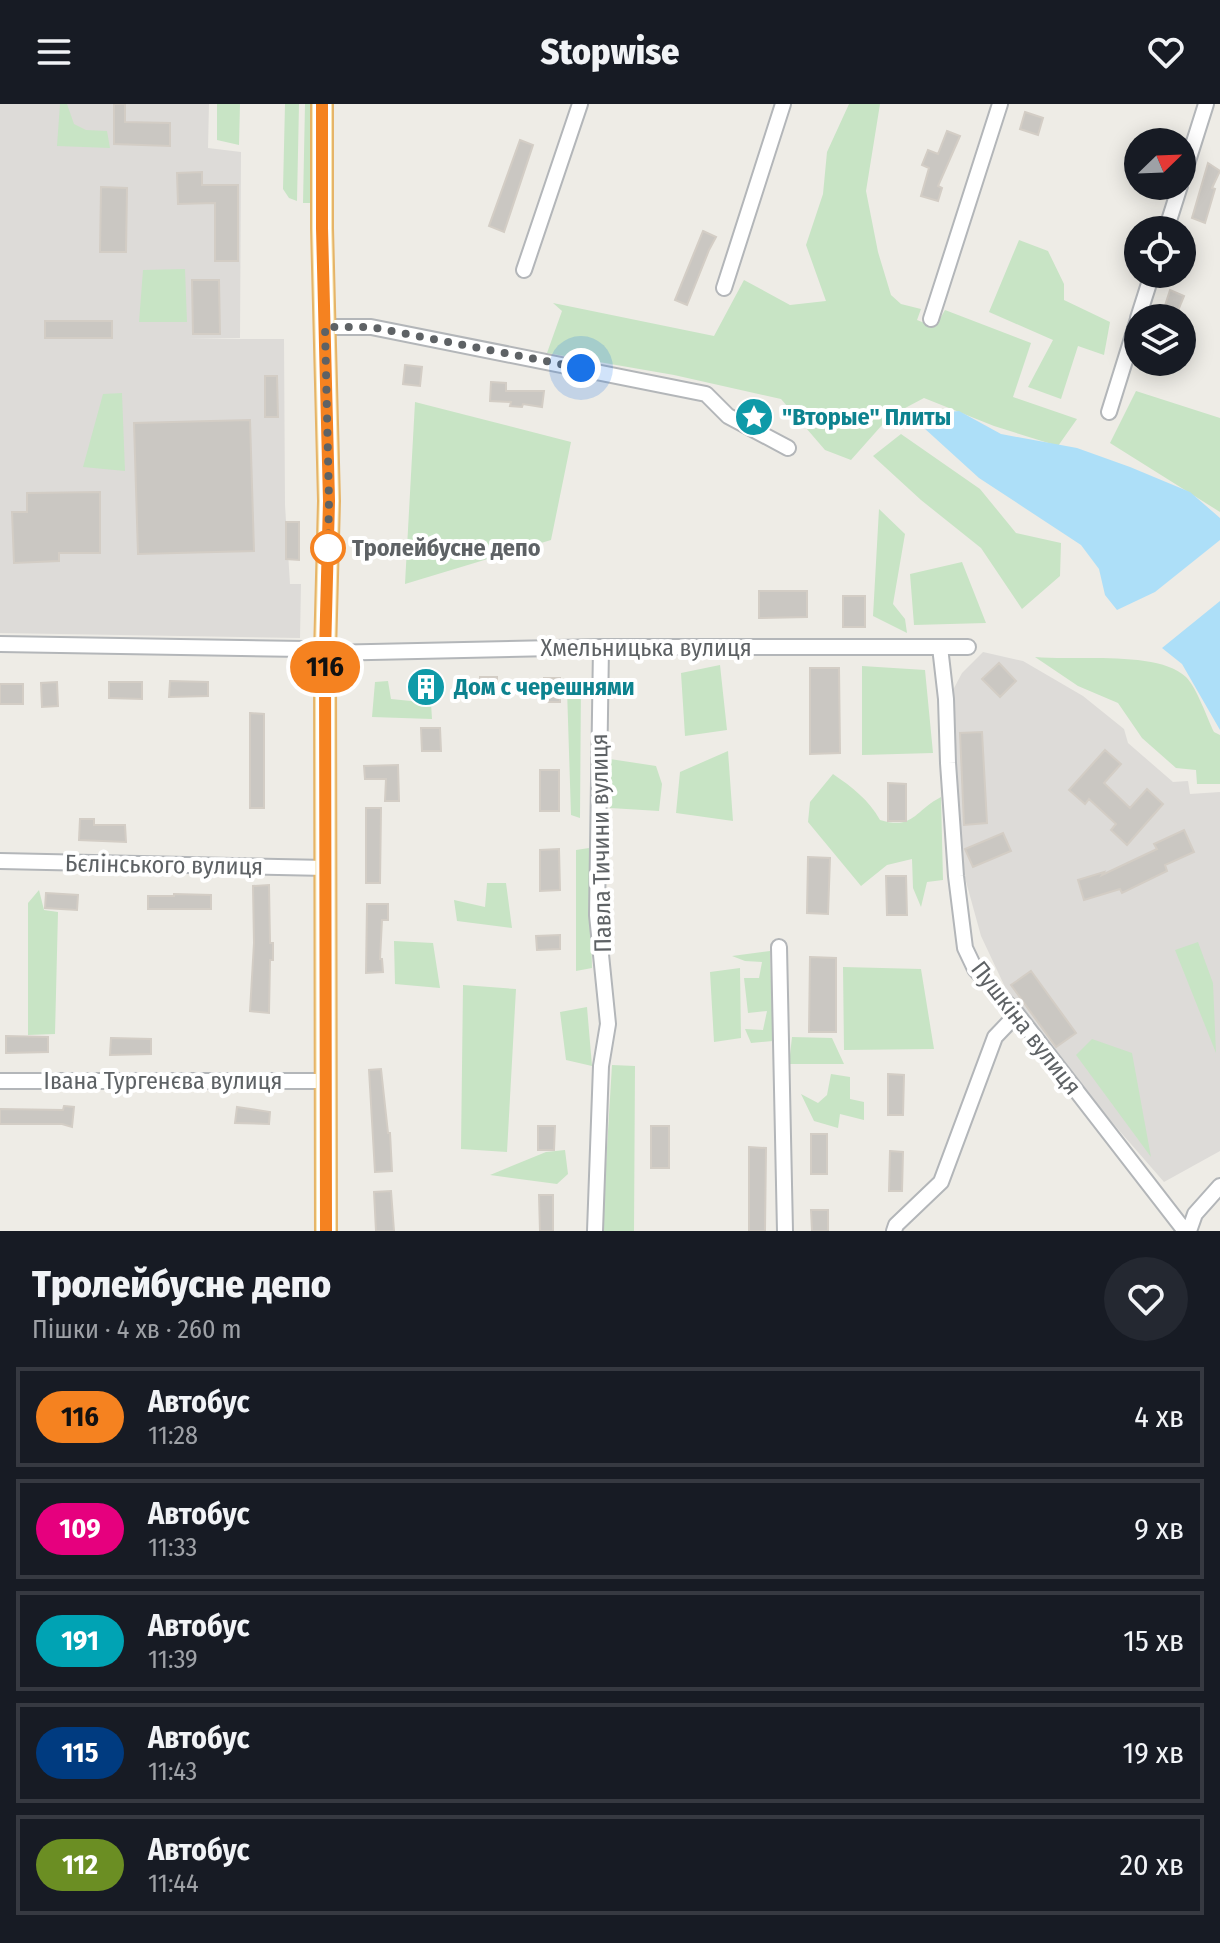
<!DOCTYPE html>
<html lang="uk">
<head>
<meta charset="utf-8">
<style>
  body { margin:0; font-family:"Fira Sans Condensed",sans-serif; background:#242831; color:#f1f3f6; height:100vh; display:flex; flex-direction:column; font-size:30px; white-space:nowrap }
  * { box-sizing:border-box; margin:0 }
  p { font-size:26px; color:#9ea1a6 }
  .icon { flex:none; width:44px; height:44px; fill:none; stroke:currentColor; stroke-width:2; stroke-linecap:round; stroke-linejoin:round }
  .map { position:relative; height:1127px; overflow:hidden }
  .panel { display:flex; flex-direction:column; background:#171b24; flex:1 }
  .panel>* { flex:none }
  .badge { padding:0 16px; border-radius:26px; font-size:28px; line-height:52px }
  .needle { width:52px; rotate:67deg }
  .tools { position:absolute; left:1124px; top:24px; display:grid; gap:16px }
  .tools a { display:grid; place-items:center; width:72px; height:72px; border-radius:50%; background:#171b24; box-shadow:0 4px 20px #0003; font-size:40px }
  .you { position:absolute; width:40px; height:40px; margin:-20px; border:6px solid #fff; border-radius:50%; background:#1a73e8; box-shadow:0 0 0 12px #1a73e833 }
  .map>.badge { position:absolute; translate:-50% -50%; box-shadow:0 0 0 4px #fff }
  .round { display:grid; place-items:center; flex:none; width:84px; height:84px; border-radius:42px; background:#242831 }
  .summary { display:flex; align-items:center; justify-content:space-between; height:136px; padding:0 32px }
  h1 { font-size:38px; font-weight:800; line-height:60px }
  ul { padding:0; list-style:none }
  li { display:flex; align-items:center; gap:24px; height:100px; margin:0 16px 12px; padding:0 16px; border:4px solid #363941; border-radius:0px }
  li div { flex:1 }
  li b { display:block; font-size:30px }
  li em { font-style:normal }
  li .badge { min-width:88px; font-weight:700; text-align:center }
  header { display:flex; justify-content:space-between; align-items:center; height:104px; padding:0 32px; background:#171b24; font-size:36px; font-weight:800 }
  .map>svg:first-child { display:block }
  .industrial { fill:#dddbd8 }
  .green { fill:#c8e4c5 }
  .water { fill:#addff8 }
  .building { fill:#cac7c2; stroke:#d3cdc5; stroke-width:2 }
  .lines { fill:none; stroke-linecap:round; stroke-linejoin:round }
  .minor-casing { stroke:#b3b6b9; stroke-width:18 }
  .primary-casing { stroke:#e6b468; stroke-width:24 }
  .minor { stroke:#fff; stroke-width:14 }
  .primary { stroke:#f8e5b1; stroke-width:20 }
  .line-casing { stroke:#fff; stroke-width:18 }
  .line { stroke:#f58220; stroke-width:12 }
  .walk { stroke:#5e6265; stroke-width:8; stroke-dasharray:0 14.4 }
  .stop-dot { fill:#fff; stroke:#f58220; stroke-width:4 }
  .labels { text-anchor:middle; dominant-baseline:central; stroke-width:8; stroke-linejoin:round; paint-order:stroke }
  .culture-label { font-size:24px; font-weight:bold; fill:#0d838f; stroke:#fff; text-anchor:start }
  .stop-label { font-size:24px; font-weight:bold; fill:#5e6265; stroke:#fff; text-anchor:start }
  .street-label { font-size:24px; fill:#5e6265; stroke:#fff }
</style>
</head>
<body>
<header><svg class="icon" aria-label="menu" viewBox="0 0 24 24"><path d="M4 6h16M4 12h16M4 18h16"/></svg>Stopwise<svg class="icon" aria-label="heart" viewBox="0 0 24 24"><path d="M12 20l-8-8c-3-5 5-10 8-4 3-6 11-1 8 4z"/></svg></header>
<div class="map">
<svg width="1220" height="1127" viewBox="0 0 1220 1127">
  <rect width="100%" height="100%" fill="#eeece6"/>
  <path class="industrial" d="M 0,0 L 209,0 L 208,44 L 241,48 L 240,234 L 188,235 L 284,235 L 285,401 L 290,480 L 301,480 L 300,534 L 0,529 Z
    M 983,548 L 1023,557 L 1083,592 L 1124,625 L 1128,639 L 1173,678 L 1188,677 L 1190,690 L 1220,688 L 1220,1047 L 1164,1078 L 1070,970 L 1005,883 L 981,832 L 962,763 L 953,586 L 962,569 Z"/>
  <path class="green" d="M 60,0 L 67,0 L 74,20 L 86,26 L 107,27 L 110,44 L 57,42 Z
    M 217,0 L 240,0 L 239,41 L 217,36 Z
    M 285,0 L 299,0 L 297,97 L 289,94 L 283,85 Z
    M 305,0 L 312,0 L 315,94 L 313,99 L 303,99 Z
    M 849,0 L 880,0 L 866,87 L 878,148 L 891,191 L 901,200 L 921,205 L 917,216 L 935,223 L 945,206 L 1031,239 L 1013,293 L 1077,315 L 1058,342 L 994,322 L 924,294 L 890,312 L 851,356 L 825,346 L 781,295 L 674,271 L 547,249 L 562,207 L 553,199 L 714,232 L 744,176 L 790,201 L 826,197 L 806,141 L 823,90 L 827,48 Z
    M 1019,136 L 1048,147 L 1064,180 L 1064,196 L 1110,218 L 1104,251 L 1078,242 L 1061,295 L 1028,283 L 1053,236 L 989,208 Z
    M 185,165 L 187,218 L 139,218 L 143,166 Z
    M 1136,287 L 1220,314 L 1220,408 L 1110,339 Z
    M 122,289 L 125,367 L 83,363 L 103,290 Z
    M 415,298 L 571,338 L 551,436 L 405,480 Z
    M 901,330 L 980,385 L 1016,429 L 1061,439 L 1060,472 L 1022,505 L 981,444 L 921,396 L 873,352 Z
    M 879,405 L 905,430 L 893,500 L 905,515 L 907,529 L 873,512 Z
    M 962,458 L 986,519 L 914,521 L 910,470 Z
    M 1035,553 C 1074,557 1158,546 1186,573 C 1197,584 1207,614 1214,628 L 1220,631 L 1220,680 L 1197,680 L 1196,666 L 1176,664 L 1142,634 L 1118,599 L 1078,582 Z
    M 720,561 L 727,626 L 685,632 L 681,569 Z
    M 862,562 L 925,566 L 933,649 L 862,651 Z
    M 388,577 L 391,595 L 431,599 L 432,615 L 372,613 L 375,578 Z
    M 581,581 L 580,714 L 571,711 L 567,585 Z
    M 728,647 L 733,717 L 676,709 L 680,668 Z
    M 610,655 L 656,662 L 662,680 L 659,707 L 610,704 Z
    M 833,670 C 852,683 869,696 880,716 C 914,726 914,707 941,693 L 943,776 L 927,778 L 921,803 L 913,784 L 912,755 L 887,761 L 861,782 L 808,718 L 810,698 Z
    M 589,744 L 592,864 L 576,867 L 576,746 Z
    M 487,779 L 506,779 L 512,824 L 457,817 L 454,796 L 485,803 Z
    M 39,786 L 44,806 L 58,808 L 55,930 L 28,931 L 28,799 Z
    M 394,837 L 433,839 L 440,884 L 395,880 Z
    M 1198,838 L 1213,879 L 1216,949 L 1175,846 Z
    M 770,847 L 773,937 L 751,939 L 745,925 L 763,926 L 767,907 L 748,909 L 744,874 L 759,874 L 762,858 L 745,857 L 732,852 Z
    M 843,863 L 921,865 L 934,945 L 844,946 Z
    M 740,864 L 741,934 L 714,938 L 710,868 Z
    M 463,881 L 516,885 L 507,1048 L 461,1045 Z
    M 587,903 L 592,962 L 566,956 L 560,908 Z
    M 792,933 L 832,934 L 844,960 L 789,960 Z
    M 1092,935 L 1132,949 L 1151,1053 L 1076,951 Z
    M 612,961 L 635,962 L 634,1127 L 602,1127 Z
    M 831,970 L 850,973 L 850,995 L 864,998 L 864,1016 L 840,1010 L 838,1024 L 814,1017 L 801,990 L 818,999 L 827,991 Z
    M 565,1046 L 568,1070 L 557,1080 L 490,1071 L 546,1048 Z"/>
  <path class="water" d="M 959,307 L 1001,330 L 1077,344 L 1130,363 L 1190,388 L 1220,414 L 1220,436 L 1155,488 L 1117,506 L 1105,491 L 1099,465 L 1081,441 L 979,374 L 924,324 L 929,310 Z
    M 1220,497 L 1220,626 L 1182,560 L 1162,544 Z"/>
  <path class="building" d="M 114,0 L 125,0 L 125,18 L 170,19 L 170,42 L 114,40 Z
    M 1025,8 L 1043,14 L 1038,31 L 1020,25 Z
    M 947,27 L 960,32 L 938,82 L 942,84 L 938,97 L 921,92 L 929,64 L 922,61 L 928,46 L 938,50 Z
    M 520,36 L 533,41 L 504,128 L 489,122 Z
    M 1208,59 L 1220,67 L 1212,84 L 1215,85 L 1205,119 L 1192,114 Z
    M 202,68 L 202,81 L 238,81 L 238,157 L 215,157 L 215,99 L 178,100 L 177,69 Z
    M 101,83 L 127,84 L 126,148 L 100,148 Z
    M 703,127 L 716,133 L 709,146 L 687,201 L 675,196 Z
    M 192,176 L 219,176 L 220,230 L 193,230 Z
    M 1170,186 L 1184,192 L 1175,214 L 1161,214 Z
    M 45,217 L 112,217 L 112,234 L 45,234 Z
    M 405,261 L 422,263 L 420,282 L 403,280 Z
    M 265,272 L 277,272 L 278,313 L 265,313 Z
    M 491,278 L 506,279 L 506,287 L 544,287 L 542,303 L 523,300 L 522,303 L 510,302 L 511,298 L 490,297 Z
    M 250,316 L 254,447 L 138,450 L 134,319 Z
    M 100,388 L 100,449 L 59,449 L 59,457 L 14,459 L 12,408 L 27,408 L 27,389 Z
    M 286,418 L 299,418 L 299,456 L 286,455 Z
    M 759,487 L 807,487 L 807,513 L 759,514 Z
    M 843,492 L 865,492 L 865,523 L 843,523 Z
    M 999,559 L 1016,577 L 1000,593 L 982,575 Z
    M 810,564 L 839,564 L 840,649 L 810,650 Z
    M 480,573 L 497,573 L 497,593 L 480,593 Z
    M 544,574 L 560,574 L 560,598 L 544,598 Z
    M 170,577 L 208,578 L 208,592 L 169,593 Z
    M 57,578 L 58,602 L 42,603 L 41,579 Z
    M 109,578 L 142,578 L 142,595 L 109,594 Z
    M 0,580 L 23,580 L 23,600 L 0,600 Z
    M 250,609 L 264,610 L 264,704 L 250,704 Z
    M 421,624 L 440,624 L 441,647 L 422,647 Z
    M 982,628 L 987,719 L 964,721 L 960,629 Z
    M 1105,646 L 1121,660 L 1104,679 L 1130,704 L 1147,685 L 1163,700 L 1127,741 L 1111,726 L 1116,720 L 1089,695 L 1085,700 L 1069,686 Z
    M 398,661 L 399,697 L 385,697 L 386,675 L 365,675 L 364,662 Z
    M 540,666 L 559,666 L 559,707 L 540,707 Z
    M 888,679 L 906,680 L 906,717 L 888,717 Z
    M 366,704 L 381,704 L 380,779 L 366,779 Z
    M 80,715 L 94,715 L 94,721 L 125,721 L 126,738 L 79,736 Z
    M 1184,726 L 1194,748 L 1165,761 L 1167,767 L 1122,789 L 1120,785 L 1084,796 L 1078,776 L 1104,768 L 1102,771 L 1157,745 L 1154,740 Z
    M 1003,729 L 1011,747 L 973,763 L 965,745 Z
    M 559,745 L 560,786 L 540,787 L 540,746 Z
    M 808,753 L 830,754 L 828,810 L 807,809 Z
    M 886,772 L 906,772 L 907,811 L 887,811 Z
    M 269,781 L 270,839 L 273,839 L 273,856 L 270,856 L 269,909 L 250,907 L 254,839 L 253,782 Z
    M 46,789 L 78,791 L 77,806 L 45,804 Z
    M 174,790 L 211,791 L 211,805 L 148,805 L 148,792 L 174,792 Z
    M 367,800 L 388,800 L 388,816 L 382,816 L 380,855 L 382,855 L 383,868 L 366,869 Z
    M 560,831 L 560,845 L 537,846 L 536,832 Z
    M 810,853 L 836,854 L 836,928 L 809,928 Z
    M 1031,867 L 1076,929 L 1056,943 L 1011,881 Z
    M 6,932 L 48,933 L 48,948 L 6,949 Z
    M 111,934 L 151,935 L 151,950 L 110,951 Z
    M 381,965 L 388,1029 L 390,1029 L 392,1067 L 375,1068 L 369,966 Z
    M 888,970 L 904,971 L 903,1011 L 888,1011 Z
    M 64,1002 L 74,1003 L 72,1023 L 62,1020 L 0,1020 L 0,1005 L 63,1006 Z
    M 237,1003 L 270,1008 L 269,1020 L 235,1019 Z
    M 538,1022 L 555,1022 L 554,1046 L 538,1046 Z
    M 651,1022 L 669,1022 L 669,1064 L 651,1064 Z
    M 811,1030 L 827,1030 L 827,1070 L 811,1070 Z
    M 749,1043 L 766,1044 L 765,1127 L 749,1127 Z
    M 890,1047 L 903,1048 L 902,1087 L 889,1087 Z
    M 391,1087 L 394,1127 L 376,1127 L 374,1088 Z
    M 539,1091 L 553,1091 L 553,1127 L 540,1127 Z
    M 811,1106 L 828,1106 L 828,1127 L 812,1127 Z"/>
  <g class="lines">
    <defs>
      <path id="minor" d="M 1182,76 L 1206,0
        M 1166,126 L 1180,82
        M 524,166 L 580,0
        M 724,184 L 783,0
        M 1138,214 L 1152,170
        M 931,215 L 1000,0
        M 325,223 L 371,223 L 706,290 L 728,312 L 788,344
        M 1109,308 L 1138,215
        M 0,540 L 304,545 L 325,549 L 601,543 L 968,543
        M 940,543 L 946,595 L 948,659 L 956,772 L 965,844 L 975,865 L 1017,910 L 1185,1127
        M 0,757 L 327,764
        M 779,843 L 785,1127
        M 0,977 L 327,977
        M 595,1127 L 601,962 L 608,920 L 597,811 L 601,543
        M 894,1127 L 896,1121 L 941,1078 L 995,933 L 1017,910
        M 1189,1127 L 1195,1110 L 1220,1082"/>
      <path id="primary" d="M 322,0 L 322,124 L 329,397 L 325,549 L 326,1127"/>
    </defs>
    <use href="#minor" class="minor-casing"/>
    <use href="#primary" class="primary-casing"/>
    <use href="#minor" class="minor"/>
    <use href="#primary" class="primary"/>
  </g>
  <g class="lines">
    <defs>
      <path id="line" d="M 322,0 L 322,124 L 329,397 L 325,549 L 326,1127"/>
    </defs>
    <use href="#line" class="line-casing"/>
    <use href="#line" class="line"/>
    <path class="walk" d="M 328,444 L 329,397 L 325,223 L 371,223 L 581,264"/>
  </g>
  <defs>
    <symbol id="sight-disc" viewBox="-11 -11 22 22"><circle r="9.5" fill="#0f9aa8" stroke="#fff"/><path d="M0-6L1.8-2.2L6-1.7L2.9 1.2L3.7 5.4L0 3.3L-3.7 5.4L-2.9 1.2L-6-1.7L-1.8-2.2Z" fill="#fff"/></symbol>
    <symbol id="building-disc" viewBox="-11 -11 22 22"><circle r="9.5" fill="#0f9aa8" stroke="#fff"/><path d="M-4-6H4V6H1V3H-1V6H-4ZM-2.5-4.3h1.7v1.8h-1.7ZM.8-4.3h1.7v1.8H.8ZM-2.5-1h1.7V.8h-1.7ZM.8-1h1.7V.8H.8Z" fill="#fff"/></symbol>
  </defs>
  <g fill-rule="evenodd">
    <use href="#sight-disc" x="732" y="291" width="44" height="44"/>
    <use href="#building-disc" x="404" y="561" width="44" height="44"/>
  </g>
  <circle class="stop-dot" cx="328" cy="444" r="16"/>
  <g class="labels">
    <g class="culture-label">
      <text x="782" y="313">"Вторые" Плиты</text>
      <text x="454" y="583">Дом с черешнями</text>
    </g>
    <g class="stop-label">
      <text x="352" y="444">Тролейбусне депо</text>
    </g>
    <g class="street-label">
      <text x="646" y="544">Хмельницька вулиця</text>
      <text transform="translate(601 739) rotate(-91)">Павла Тичини вулиця</text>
      <text transform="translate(164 761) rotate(1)">Бєлінського вулиця</text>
      <text transform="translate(1026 924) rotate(52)">Пушкіна вулиця</text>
      <text x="163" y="977">Івана Тургенєва вулиця</text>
    </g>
  </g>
</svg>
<div class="tools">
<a><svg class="needle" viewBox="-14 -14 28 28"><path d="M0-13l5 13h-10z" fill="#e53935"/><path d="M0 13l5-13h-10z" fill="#9ea1a6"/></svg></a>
<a><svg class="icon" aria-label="locate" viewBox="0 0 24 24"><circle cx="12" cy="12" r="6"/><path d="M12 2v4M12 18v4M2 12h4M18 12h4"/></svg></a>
<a><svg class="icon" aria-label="layers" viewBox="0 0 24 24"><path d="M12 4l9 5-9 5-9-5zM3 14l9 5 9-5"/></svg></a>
</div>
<div class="you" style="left:581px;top:264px"></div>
<b class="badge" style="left:325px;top:563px;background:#f58220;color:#111">116</b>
</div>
<section class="panel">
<div class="summary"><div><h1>Тролейбусне депо</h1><p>Пішки · 4 хв · 260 m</p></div><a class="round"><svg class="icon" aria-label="heart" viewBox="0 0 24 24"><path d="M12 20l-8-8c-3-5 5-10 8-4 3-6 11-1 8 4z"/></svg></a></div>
<ul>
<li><span class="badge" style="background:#f58220;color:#111">116</span><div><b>Автобус</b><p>11:28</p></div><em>4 хв</em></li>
<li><span class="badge" style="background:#e6007e;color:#fff">109</span><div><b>Автобус</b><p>11:33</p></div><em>9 хв</em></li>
<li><span class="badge" style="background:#00a3b4;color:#fff">191</span><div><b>Автобус</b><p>11:39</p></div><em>15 хв</em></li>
<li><span class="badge" style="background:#003b80;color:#fff">115</span><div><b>Автобус</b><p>11:43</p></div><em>19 хв</em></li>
<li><span class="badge" style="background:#6b8e23;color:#fff">112</span><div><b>Автобус</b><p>11:44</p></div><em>20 хв</em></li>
</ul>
</section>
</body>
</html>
